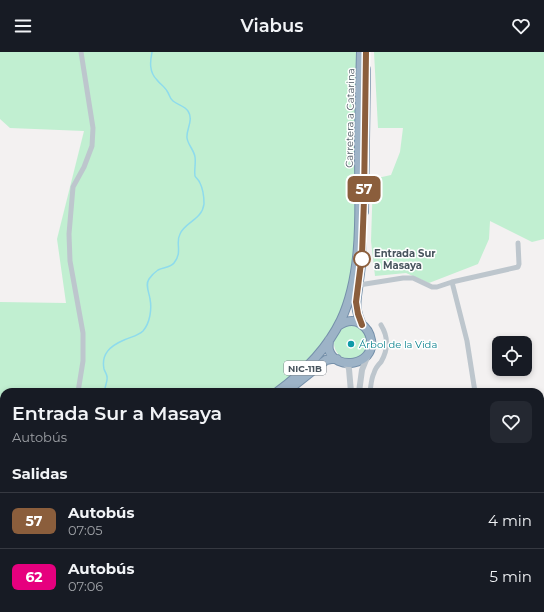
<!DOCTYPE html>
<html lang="es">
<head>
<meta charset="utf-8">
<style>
  body { margin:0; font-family:Montserrat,sans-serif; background:#242831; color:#f1f3f6; height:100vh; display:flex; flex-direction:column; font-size:15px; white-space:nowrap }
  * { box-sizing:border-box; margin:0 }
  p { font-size:13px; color:#9ea1a6 }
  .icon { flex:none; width:22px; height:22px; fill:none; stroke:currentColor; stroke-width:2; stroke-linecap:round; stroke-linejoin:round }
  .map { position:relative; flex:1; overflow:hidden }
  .side { position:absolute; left:0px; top:336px; width:544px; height:224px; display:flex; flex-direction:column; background:#171b24; border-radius:12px 12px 0 0; box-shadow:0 2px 6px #0003 }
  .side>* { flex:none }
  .badge { padding:0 8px; border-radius:6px; font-size:14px; line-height:26px }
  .tools { position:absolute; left:492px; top:284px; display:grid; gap:8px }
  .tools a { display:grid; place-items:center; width:40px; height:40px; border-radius:8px; background:#171b24; box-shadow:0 2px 6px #0003; font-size:20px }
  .map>.badge { position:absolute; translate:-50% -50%; box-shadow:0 0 0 2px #fff }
  h2 { padding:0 12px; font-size:15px; line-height:36px }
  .round { display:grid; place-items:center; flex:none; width:42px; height:42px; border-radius:8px; background:#242831 }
  .overview { display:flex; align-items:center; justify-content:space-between; height:68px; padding:0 12px }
  h1 { font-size:19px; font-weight:600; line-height:30px }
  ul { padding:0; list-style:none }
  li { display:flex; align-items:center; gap:12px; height:56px; padding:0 12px; border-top:1px solid #363941 }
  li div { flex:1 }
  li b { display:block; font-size:15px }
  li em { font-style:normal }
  li .badge { min-width:44px; font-weight:700; text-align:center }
  header { display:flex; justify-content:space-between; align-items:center; height:52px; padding:0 12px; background:#171b24; font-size:18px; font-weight:600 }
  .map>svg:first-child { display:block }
  .green { fill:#c1efd1 }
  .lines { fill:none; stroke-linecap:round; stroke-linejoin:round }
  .stream { stroke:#8edbec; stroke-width:1.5 }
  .trunk-casing { stroke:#7590aa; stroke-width:10 }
  .minor { stroke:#bdc6cd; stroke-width:5 }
  .tertiary { stroke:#bdc6cd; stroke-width:6 }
  .trunk { stroke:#9db3c7; stroke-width:8 }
  .line-casing { stroke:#fff; stroke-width:9 }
  .line { stroke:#8b5e3c; stroke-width:6 }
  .stop-dot { fill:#fff; stroke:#8b5e3c; stroke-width:2 }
  .culture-dot { fill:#0f9aa8; stroke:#fff; stroke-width:1.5 }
  .labels { text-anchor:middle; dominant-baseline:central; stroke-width:3; stroke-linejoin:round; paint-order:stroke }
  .shield { fill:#fff; stroke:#80888e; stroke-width:1 }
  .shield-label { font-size:9px; font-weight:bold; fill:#49555e }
  .street-label { font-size:10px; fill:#49555e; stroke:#fff }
  .stop-label { font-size:10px; font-weight:bold; fill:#49555e; stroke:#fff; text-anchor:start }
  .culture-label { font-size:10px; fill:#0d838f; stroke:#fff; text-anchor:start }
</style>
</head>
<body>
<header><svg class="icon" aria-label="menu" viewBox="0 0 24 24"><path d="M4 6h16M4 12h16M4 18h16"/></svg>Viabus<svg class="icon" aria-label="heart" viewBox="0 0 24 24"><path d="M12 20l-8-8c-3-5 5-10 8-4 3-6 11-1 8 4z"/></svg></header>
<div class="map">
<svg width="544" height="560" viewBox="0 0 544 560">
  <rect width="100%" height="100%" fill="#f3f1f1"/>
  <path class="green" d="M 0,0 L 361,0 L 353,226 L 329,288 L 277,340 L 4,340 L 4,442 L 0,444 L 0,250 L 66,251 L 57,187 L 84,79 L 10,76 L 0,67 Z
    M 374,0 L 544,0 L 544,187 L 532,190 L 490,169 L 489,187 L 478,212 L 429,231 L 406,221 L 375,224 L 371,189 L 373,127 L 391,123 L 400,100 L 403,76 L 378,76 Z
    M334 291a17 17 0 1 1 34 0a17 17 0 1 1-34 0Z
    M 289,556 L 344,556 L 344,560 L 291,560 Z
    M 353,556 L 423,556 L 424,560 L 353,560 Z"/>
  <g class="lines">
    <path class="stream" d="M 105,340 C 104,334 108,330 107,325 C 107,322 105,320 104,317 C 101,302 110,294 124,288 C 130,285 138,284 143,279 C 150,271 152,257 150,247 C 149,240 145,233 149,227 C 151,224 155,220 158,218 C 163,215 170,216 174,211 C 183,200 175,191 180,182 C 185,170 202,168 204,152 C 204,145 203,137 200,131 C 199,128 196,126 195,124 C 194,118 196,111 195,105 C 194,98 188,93 187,86 C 186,77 194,68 188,59 C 185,54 178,53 173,49 C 169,46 170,43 167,39 C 165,35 160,32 157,28 C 149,20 150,10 152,0
      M 540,517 L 544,521"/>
    <defs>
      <path id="trunk" d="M 364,160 L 366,17
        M 362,273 C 353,254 357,248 359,229 C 361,217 362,204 362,191
        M 329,288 C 329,291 328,295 329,298 C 335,319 375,314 371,288 C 370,282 367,276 361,272 C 354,267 345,269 338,274
        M 292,335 L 326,308 L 331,307 L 337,307
        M 277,340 C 303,321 327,297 341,268 C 364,219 359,153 359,100 C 359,67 360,33 361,0
        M 0,449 L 4,447"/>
    </defs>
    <use href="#trunk" class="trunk-casing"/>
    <path class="minor" d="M 452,230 L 467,289 L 475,340
      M 359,233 L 403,226 L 413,226 L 432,235 L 437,235 L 452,230 L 518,215 L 519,212 L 518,191
      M 78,340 L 83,309 L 83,281 L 70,209 L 69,182 L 73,135 L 84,115 L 92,94 L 93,76 L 81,0
      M 370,340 C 371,334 371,327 374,321 C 375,317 378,313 381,310 C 388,298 389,286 381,273
      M 540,525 L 544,529
      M 228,556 L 231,560
      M 426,556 L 428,560
      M 521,556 L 521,560
      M 50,560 L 51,556"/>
    <path class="tertiary" d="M 343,310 L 348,314 L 349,317 L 351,340
      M 359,340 L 362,318 L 368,303
      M 349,560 L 349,556"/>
    <use href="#trunk" class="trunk"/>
  </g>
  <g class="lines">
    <defs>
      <path id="line" d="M 362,273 L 358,262 L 356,250 L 362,203 L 364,147 L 366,0"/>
    </defs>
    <use href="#line" class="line-casing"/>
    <use href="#line" class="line"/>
  </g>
  <circle class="stop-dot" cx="362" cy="207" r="8"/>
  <circle class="culture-dot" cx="351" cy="292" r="4"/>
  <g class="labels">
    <rect class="shield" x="284" y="309" width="42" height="14" rx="3"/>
    <g class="shield-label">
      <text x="305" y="316">NIC-11B</text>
    </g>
    <g class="street-label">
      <text transform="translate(350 66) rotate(-89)">Carretera a Catarina</text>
    </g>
    <g class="stop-label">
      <text x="374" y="201">Entrada Sur<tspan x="374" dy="12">a Masaya</tspan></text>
    </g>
    <g class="culture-label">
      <text x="359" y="292">Árbol de la Vida</text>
    </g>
  </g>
</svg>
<div class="tools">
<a><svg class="icon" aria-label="locate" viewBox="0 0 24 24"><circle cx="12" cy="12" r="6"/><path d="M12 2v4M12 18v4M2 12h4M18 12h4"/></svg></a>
</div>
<b class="badge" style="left:364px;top:137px;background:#8b5e3c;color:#fff">57</b>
<section class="side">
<div class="overview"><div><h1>Entrada Sur a Masaya</h1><p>Autobús</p></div><a class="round"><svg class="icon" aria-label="heart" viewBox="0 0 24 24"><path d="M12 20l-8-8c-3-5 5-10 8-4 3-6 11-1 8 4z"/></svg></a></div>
<h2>Salidas</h2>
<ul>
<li><span class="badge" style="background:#8b5e3c;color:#fff">57</span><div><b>Autobús</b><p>07:05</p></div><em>4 min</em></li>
<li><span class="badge" style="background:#e6007e;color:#fff">62</span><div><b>Autobús</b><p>07:06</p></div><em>5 min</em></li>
</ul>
</section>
</div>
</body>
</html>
